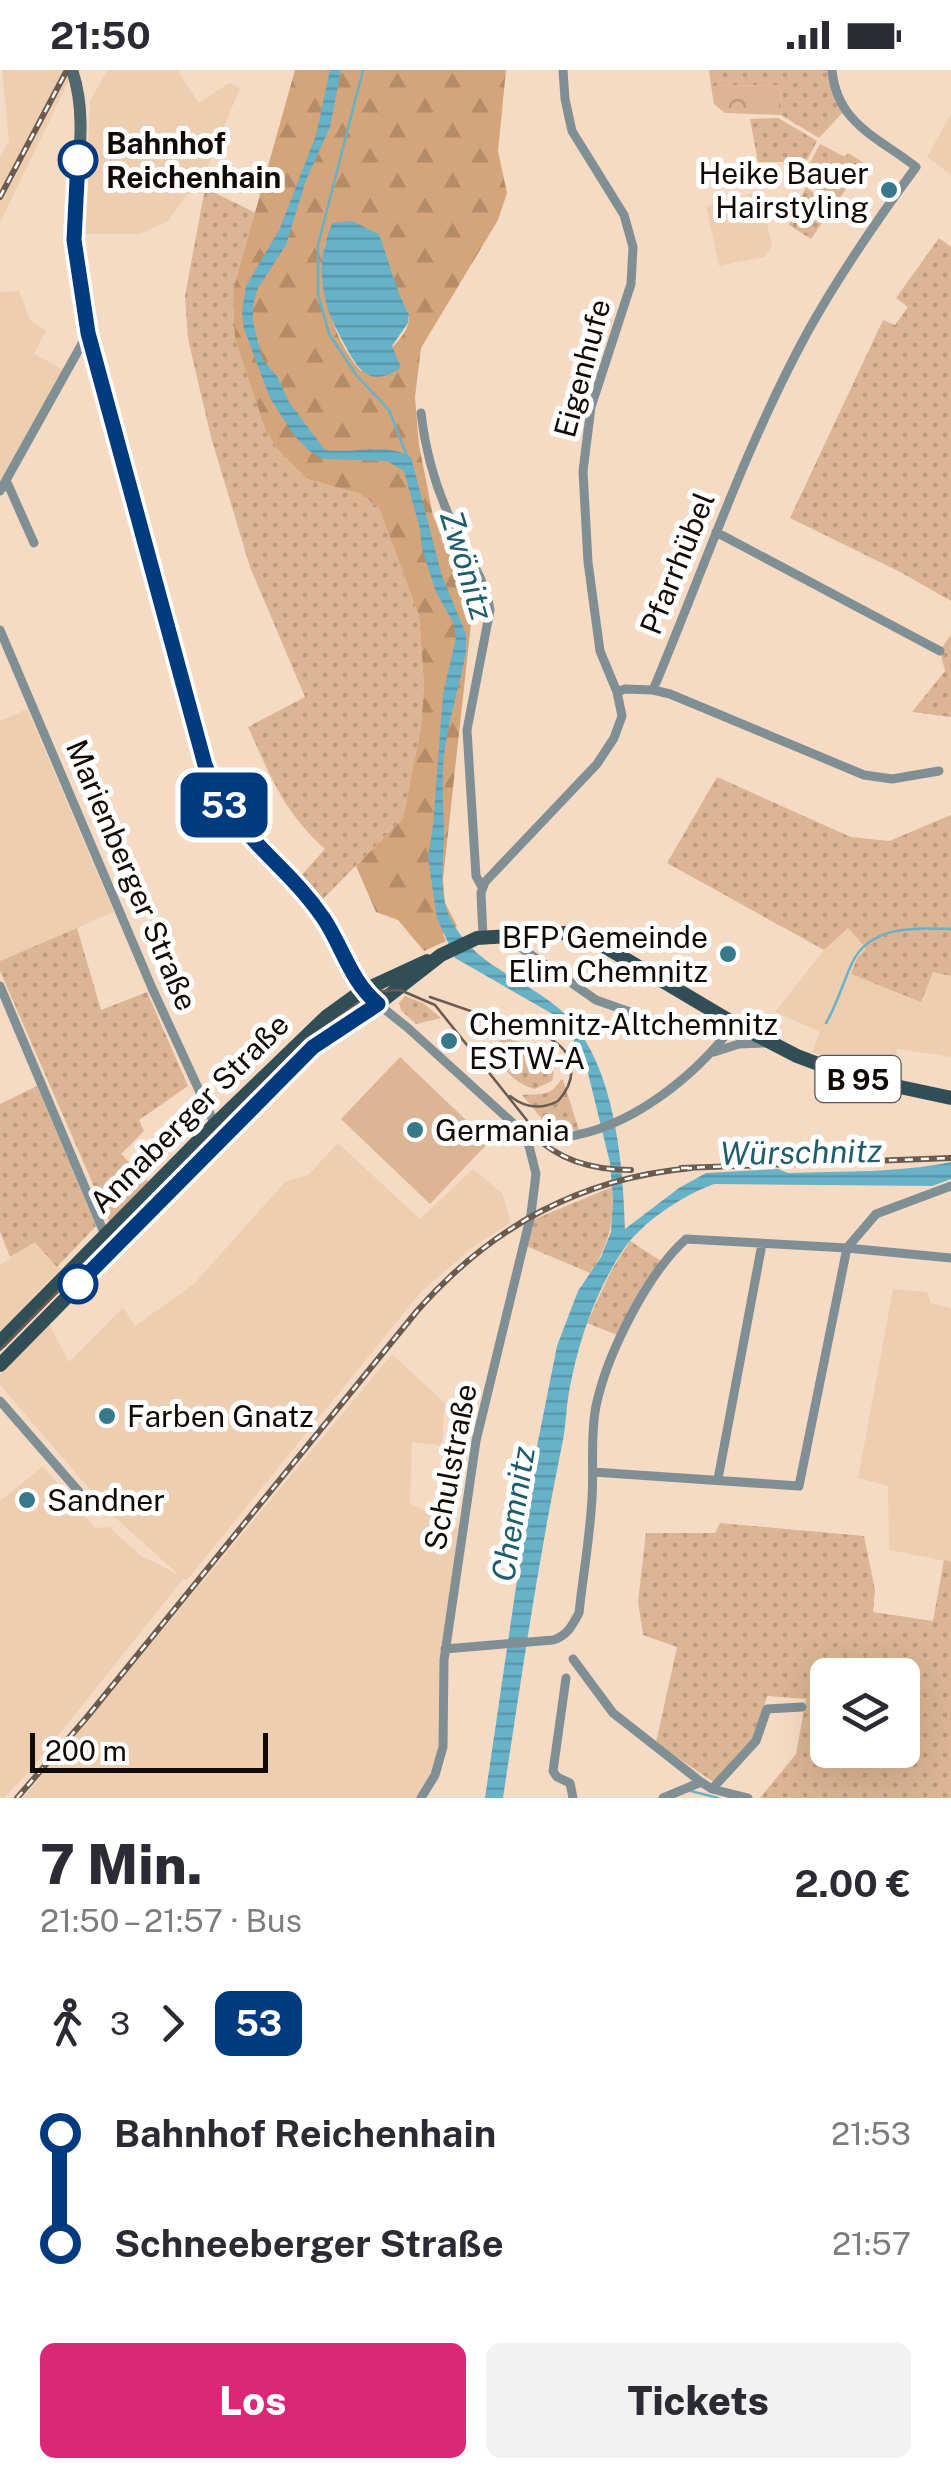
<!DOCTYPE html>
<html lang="de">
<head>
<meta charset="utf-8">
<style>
  body { margin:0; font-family:"Public Sans",sans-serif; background:#f2f2f3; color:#2b2b33; height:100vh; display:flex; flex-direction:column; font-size:38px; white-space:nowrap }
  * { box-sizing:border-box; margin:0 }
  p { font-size:32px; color:#7c7c81 }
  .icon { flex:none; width:55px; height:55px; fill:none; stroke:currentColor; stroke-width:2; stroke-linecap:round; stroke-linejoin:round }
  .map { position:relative; height:1728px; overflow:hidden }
  .details { display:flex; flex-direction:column; background:#fff; flex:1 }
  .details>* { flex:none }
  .badge { padding:0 20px; border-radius:15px; font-size:35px; line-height:65px }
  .fabs { position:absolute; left:810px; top:1588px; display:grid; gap:20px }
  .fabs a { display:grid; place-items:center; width:110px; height:110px; border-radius:15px; background:#fff; box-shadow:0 10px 40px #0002; font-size:50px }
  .scale { position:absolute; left:30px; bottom:25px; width:238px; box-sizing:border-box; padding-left:10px; border:5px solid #120a04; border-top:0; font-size:28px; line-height:35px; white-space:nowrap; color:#120a04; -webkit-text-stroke:8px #fff; paint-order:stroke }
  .map>.badge { position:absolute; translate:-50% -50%; box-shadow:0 0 0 5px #fff }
  .legs { display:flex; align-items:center; gap:15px; height:110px; padding:0 40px; font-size:32px }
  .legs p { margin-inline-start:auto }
  .head { display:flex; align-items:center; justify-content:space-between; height:170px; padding:0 40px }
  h1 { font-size:55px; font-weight:800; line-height:75px }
  .action { display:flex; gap:20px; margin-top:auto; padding:20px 40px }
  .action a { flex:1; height:115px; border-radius:15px; background:#db2777; color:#fff; font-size:40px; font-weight:800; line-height:115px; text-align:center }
  .action a+a { background:#f2f2f3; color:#2b2b33 }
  ul { padding:0 40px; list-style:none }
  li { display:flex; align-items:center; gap:35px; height:110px; font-size:38px }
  li i { display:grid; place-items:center; width:15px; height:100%; margin:0 12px; background:currentColor }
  li i::after { content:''; width:25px; height:25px; margin:-12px; border:8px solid; border-radius:50%; background:#fff }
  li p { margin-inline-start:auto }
  li:first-child i { background:linear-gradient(#0000 50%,currentColor 0) }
  li:last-child i { background:linear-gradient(currentColor 50%,#0000 0) }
  .status { display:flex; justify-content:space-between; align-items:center; height:70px; padding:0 50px; background:#fff; direction:ltr }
  .status svg { height:28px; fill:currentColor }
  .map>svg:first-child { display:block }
  .built { fill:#eeceb1 }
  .grass { fill:url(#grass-dots); fill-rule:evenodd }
  .forest { fill:url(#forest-firs); fill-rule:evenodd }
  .park { fill:url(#park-crowns) }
  .pitch { fill:#dbb594 }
  .water { fill:url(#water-rules) }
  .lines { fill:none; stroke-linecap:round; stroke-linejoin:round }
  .stream { stroke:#68b2c7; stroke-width:2.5 }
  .minor { stroke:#808f94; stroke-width:9 }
  .secondary { stroke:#52686f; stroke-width:12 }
  .primary { stroke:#314d55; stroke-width:14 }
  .tram { stroke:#6a5b4e; stroke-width:2.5 }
  .rail-casing { stroke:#6a5b4e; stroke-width:6 }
  .rail { stroke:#fff; stroke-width:2.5; stroke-dasharray:8; stroke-linecap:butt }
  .line-1-casing { stroke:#fff; stroke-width:22 }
  .line-1 { stroke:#003b80; stroke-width:15 }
  .stop-1-dot { fill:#fff; stroke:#003b80; stroke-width:5 }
  .poi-dot { fill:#37798b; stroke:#fff; stroke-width:4 }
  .labels { text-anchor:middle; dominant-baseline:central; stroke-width:10; stroke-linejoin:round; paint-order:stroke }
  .shield { fill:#fff; stroke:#59544f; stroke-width:2.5 }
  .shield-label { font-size:28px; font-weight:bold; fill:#120a04 }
  .stop-label { font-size:30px; font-weight:bold; fill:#120a04; stroke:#fff; text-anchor:start }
  .poi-label { font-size:30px; fill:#120a04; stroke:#fff; text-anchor:start }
  .street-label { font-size:30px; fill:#120a04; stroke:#fff }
  .water-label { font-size:32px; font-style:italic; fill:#205d6c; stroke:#fff }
</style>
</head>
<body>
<div class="status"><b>21:50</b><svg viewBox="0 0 49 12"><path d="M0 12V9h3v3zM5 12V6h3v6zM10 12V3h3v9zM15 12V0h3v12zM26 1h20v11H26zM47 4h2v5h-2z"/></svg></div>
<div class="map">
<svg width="951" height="1728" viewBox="0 0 951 1728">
  <defs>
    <pattern id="grass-dots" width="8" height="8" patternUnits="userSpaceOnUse" patternTransform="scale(2.5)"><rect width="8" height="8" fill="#dbb594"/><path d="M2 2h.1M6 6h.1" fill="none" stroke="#bb9a7e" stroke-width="1.8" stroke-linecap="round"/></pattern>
    <pattern id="forest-firs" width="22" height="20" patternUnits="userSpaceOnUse" patternTransform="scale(2.5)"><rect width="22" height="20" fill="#d4a47a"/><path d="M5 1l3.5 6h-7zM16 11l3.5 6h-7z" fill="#b58c68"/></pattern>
    <pattern id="park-crowns" width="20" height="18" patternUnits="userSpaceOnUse" patternTransform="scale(2.5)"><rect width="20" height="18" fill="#dbb594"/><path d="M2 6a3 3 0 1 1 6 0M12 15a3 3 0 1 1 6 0" fill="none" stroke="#bb9a7e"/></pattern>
    <pattern id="water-rules" width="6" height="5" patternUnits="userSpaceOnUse" patternTransform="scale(2.5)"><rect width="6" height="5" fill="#68b2c7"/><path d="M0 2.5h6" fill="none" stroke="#5998a9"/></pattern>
  </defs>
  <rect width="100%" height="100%" fill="#f6dbc4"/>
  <path class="built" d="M 2,0 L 74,0 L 0,153 L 0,87 L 9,70 Z
    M 108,0 L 177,0 L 199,33 L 229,13 L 240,18 L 208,96 L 168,151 L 140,164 L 84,164 L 90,30 Z
    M 951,44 L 951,105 L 927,87 Z
    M 760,121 L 772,176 L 764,187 L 719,196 L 706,136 Z
    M 19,221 L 30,250 L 46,261 L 34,284 L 66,301 L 0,420 L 0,222 Z
    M 27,639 L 114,842 L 0,891 L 0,651 Z
    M 848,858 L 866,878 L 857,888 L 851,904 L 933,901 L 951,906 L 951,987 L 897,979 L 891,1012 L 861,1004 L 812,982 L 820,962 L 775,942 L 824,880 Z
    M 338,1073 L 420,1149 L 473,1099 L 502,1123 L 511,1152 L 473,1177 L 421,1222 L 187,1510 L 183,1509 L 29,1702 L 4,1728 L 0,1728 L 0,1431 L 43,1396 L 95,1458 L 109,1457 L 140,1485 L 179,1505 L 110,1443 L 0,1315 L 0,1304 L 48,1252 L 69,1292 L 123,1237 L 135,1256 L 194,1214 L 286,1111 L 308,1105 Z
    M 35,1171 L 61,1199 L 34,1225 L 0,1270 L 0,1195 Z
    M 893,1219 L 927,1222 L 931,1233 L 951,1238 L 951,1492 L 889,1480 L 888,1416 L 858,1408 Z
    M 392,1284 L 449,1337 L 444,1343 L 442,1376 L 412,1372 L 410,1433 L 463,1461 L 444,1590 L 443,1677 L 421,1728 L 23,1728 Z"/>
  <path class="grass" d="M 709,0 L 832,0 L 844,41 L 819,68 L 781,45 L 780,15 L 711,16 Z
    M 778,48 L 817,71 L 806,92 L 758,92 L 750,49 Z
    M 820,74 L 845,87 L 848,83 L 864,93 L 835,135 L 808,112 L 810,93 Z
    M 806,117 L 832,138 L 811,169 L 789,155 Z
    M 205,118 L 256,143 L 233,221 L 266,361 L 278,380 L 307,409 L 361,424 L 379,438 L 419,546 L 424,615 L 421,658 L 403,748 L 317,835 L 300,807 L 325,779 C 283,741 271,707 248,657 L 305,627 L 250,497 L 211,367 L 188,269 L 185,226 Z
    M 939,168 L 951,177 L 951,531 L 902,503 L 790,448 L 883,250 L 895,255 L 908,237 L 896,228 Z
    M 951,564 L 951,647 L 912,642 L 945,601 L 940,581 Z
    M 717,707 L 851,767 L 889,771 L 951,745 L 951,906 L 933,902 L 921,932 L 851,904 L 857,888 L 866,878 L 848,858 L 824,880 L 667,793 Z
    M 77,858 L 101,940 L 147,922 L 188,1016 L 139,1050 L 144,1061 L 121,1084 L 152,1116 L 110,1153 L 0,901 L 0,891 Z
    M 405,926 L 423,933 L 441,948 L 416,954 L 401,940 L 399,933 Z
    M 504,968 C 526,973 561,983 552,1011 L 535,1019 C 515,1014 496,995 496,973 Z
    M 561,1009 L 563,1010 L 579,1060 L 552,1061 L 522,1025 C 537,1023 551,1029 561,1009 Z
    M 37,1016 L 96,1156 L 57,1197 L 35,1172 L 10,1187 L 0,1162 L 0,1034 Z
    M 612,1117 C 615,1150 609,1176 590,1203 L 524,1175 L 530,1151 Z
    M 630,1171 L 664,1193 L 622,1267 L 587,1253 L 611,1201 Z
    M 720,1453 L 864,1466 L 875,1520 L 873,1542 L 933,1551 L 944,1490 L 951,1492 L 951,1728 L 760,1728 L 796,1684 L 806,1629 L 767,1626 L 754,1670 L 715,1713 L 656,1673 L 677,1577 L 643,1565 L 638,1532 L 646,1463 L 715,1463 ZM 828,1605 L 902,1605 L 902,1680 L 828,1680 Z"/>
  <path class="forest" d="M 295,0 L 506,0 L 498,81 L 507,123 L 498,150 L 421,278 L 415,327 L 419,375 L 433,446 L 473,536 L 443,809 L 445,833 L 457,856 L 443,864 L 446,871 L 424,881 L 398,850 L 376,842 L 356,796 L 403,748 L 421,658 L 424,615 L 419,546 L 379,438 L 361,424 L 307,409 L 278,380 L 266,361 L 235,268 L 233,221 ZM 379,164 C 386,184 392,205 399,226 C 401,233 409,239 409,247 C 409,270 377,289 361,301 C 331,267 319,217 325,173 Z"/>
  <path class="park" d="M 780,15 L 781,45 L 725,43 L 714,34 L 711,16 Z"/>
  <path class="pitch" d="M 400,987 L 489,1072 L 430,1134 L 341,1049 Z"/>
  <path class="water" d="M 330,0 L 341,0 L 330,57 L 306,110 L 286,175 L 258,218 L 253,234 L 253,251 L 262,289 L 277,306 L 289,332 L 325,380 C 355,384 385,372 411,387 L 442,506 L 466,564 L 466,581 C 460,616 448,650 444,686 C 441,713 444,742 444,770 C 443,794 439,824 449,846 C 474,895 511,902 552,933 C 614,978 623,1089 625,1159 L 679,1118 L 706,1103 L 778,1099 L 788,1103 C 842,1101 898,1103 951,1092 L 951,1109 L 932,1116 L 714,1114 C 682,1126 643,1151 623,1180 C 595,1222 578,1272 569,1322 C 566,1339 566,1358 562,1375 C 538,1491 521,1610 503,1728 L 485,1728 L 536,1381 L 557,1276 L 578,1221 L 601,1187 L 611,1162 L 613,1130 L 610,1093 L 587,999 L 577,975 L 556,946 L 455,888 L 437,848 L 428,787 L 433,756 L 443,624 L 456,568 L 454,554 L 436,522 L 422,479 L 420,459 L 404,401 L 387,391 L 323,389 L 308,380 L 293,364 L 270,328 L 244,259 L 242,242 L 246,216 L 280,158 L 316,65 Z
    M 352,151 L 379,164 C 389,190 395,220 409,244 L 408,253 L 392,276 L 401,298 C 373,316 361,305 347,279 C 332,251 325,240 322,207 C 320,188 326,170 332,153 Z"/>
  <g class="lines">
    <path class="stream" d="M 363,0 L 318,175 L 318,224 L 329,264 L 357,306 L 389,340 L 407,386
      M 826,953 C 837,934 843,913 852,893 C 870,855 915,858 951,859
      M 691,1721 L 718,1728"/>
    <path class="minor" d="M 421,343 C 425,378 435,415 450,448 C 463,478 485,507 490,540 L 467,660 L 476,806 L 482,817
      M 6,410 L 34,473
      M 0,421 L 88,263
      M 716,462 L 940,581
      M 0,560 L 152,918 L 216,1057
      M 653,620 L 670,624 L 864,705 L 892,709 L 939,701
      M 617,622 L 625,619 L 653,620 C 703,501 745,377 807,263 C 839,205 877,150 916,97 C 878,67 837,54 832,0
      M 483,867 L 481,823 L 485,812 L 597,694 L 614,668 L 622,646 L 617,622 L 600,581 L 588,492 L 583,401 L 591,337 L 631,214 L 633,177 L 624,145 L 572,61 L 565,29 L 563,0
      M 507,868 L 596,930 L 650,949 L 731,959
      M 0,916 L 105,1165
      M 378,934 L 408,958 L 515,1055 L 529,1076 L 536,1104 L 531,1144 L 476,1371 L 444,1590 L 443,1677 L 435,1705 L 421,1728
      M 714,982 L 739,974 L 767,973
      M 564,1067 C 630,1059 694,1007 733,956
      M 0,1331 L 94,1439
      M 593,1402 L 799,1416 L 847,1178 L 951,1188
      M 718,1409 L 762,1174
      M 445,1579 L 553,1570 C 567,1566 572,1556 579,1543 C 583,1505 590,1467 592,1428 C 594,1398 590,1366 596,1336 C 607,1284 647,1204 686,1169 L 847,1178 L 876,1144 L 951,1116
      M 573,1589 L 613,1643 L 701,1712 L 712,1719 L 748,1728
      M 566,1608 L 553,1701 L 557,1707 L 570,1713 L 573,1728
      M 712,1719 L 756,1671 L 767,1639 L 802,1637
      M 663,1728 L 701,1712"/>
    <path class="secondary" d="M 72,0 C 91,54 72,114 75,170 C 76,201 84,232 88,263
      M 205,695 C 232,766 285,790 324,849 C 343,878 351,912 378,934"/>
    <path class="primary" d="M 0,1272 L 214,1055 L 326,947 L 362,921 L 427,891
      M 0,1295 L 313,977 L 378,934 L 441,885 L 477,868 L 580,862 L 735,954 L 797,986 L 853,1007 L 951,1028"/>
    <path class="tram" d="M 430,927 L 549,968 C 576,983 578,1009 558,1031 C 541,1040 525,1038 510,1026
      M 0,1280 L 305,971 L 368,926 L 381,921 L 400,920 L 435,935 L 537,1063"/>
    <defs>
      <path id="rail" d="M 0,127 L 67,0
        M 535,1066 C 560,1091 596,1100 631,1100
        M 681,1098 L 951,1088
        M 17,1728 L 87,1647 L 417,1241 C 491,1157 580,1108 692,1098"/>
    </defs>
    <use href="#rail" class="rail-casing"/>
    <use href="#rail" class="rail"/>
  </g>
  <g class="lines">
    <defs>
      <path id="line-1" d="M 78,1214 L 313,977 L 378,934 C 351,912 343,878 324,849 C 284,790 234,768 205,695 L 88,263 L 74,170 L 78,90"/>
    </defs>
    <use href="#line-1" class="line-1-casing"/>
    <use href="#line-1" class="line-1"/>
  </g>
  <g class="stop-1-dot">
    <circle cx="78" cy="90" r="18"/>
    <circle cx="78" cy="1214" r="18"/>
  </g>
  <g class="poi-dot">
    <circle cx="889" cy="120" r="10"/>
    <circle cx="728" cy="884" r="10"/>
    <circle cx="449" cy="971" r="10"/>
    <circle cx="415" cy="1060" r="10"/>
    <circle cx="107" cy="1346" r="10"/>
    <circle cx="27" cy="1430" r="10"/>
  </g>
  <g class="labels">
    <rect class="shield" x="815.5" y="986" width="85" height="46" rx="8"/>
    <g class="shield-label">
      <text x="858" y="1009">B 95</text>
    </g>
    <g class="stop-label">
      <text x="106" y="73">Bahnhof<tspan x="106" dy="34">Reichenhain</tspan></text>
    </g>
    <g class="poi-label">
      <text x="869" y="103" text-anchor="end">Heike Bauer<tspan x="869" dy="34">Hairstyling</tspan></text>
      <text x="708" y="867" text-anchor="end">BFP Gemeinde<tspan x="708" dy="34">Elim Chemnitz</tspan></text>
      <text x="469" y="954">Chemnitz-Altchemnitz<tspan x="469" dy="34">ESTW-A</tspan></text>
      <text x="435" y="1060">Germania</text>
      <text x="127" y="1346">Farben Gnatz</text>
      <text x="47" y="1430">Sandner</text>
    </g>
    <g class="street-label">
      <text transform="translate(582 298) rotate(-75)">Eigenhufe</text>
      <text transform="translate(677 493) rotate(-68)">Pfarrhübel</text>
      <text transform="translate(132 805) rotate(67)">Marienberger Straße</text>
      <text transform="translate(189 1043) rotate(-45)">Annaberger Straße</text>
      <text transform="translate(450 1397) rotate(-79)">Schulstraße</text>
    </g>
    <g class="water-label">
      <text transform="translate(467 495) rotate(73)">Zwönitz</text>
      <text transform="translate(801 1082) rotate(-1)">Würschnitz</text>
      <text transform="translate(513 1444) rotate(-81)">Chemnitz</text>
    </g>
  </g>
</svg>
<div class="fabs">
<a><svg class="icon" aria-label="layers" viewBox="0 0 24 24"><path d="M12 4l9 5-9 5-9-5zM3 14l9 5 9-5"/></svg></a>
</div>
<div class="scale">200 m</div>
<b class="badge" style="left:224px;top:735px;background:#003b80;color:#fff">53</b>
</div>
<section class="details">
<div class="head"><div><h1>7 Min.</h1><p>21:50 – 21:57 · Bus</p></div><b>2.00 €</b></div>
<div class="legs"><svg class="icon" aria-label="walk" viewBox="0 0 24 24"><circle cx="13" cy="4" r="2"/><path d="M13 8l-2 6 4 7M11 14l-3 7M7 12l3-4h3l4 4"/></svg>3<svg class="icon" aria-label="forward" viewBox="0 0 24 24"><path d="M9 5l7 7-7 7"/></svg><b class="badge" style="background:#003b80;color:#fff">53</b></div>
<ul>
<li><i style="color:#003b80"></i><b>Bahnhof Reichenhain</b><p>21:53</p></li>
<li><i style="color:#003b80"></i><b>Schneeberger Straße</b><p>21:57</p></li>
</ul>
<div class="action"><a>Los</a><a>Tickets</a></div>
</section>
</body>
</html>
